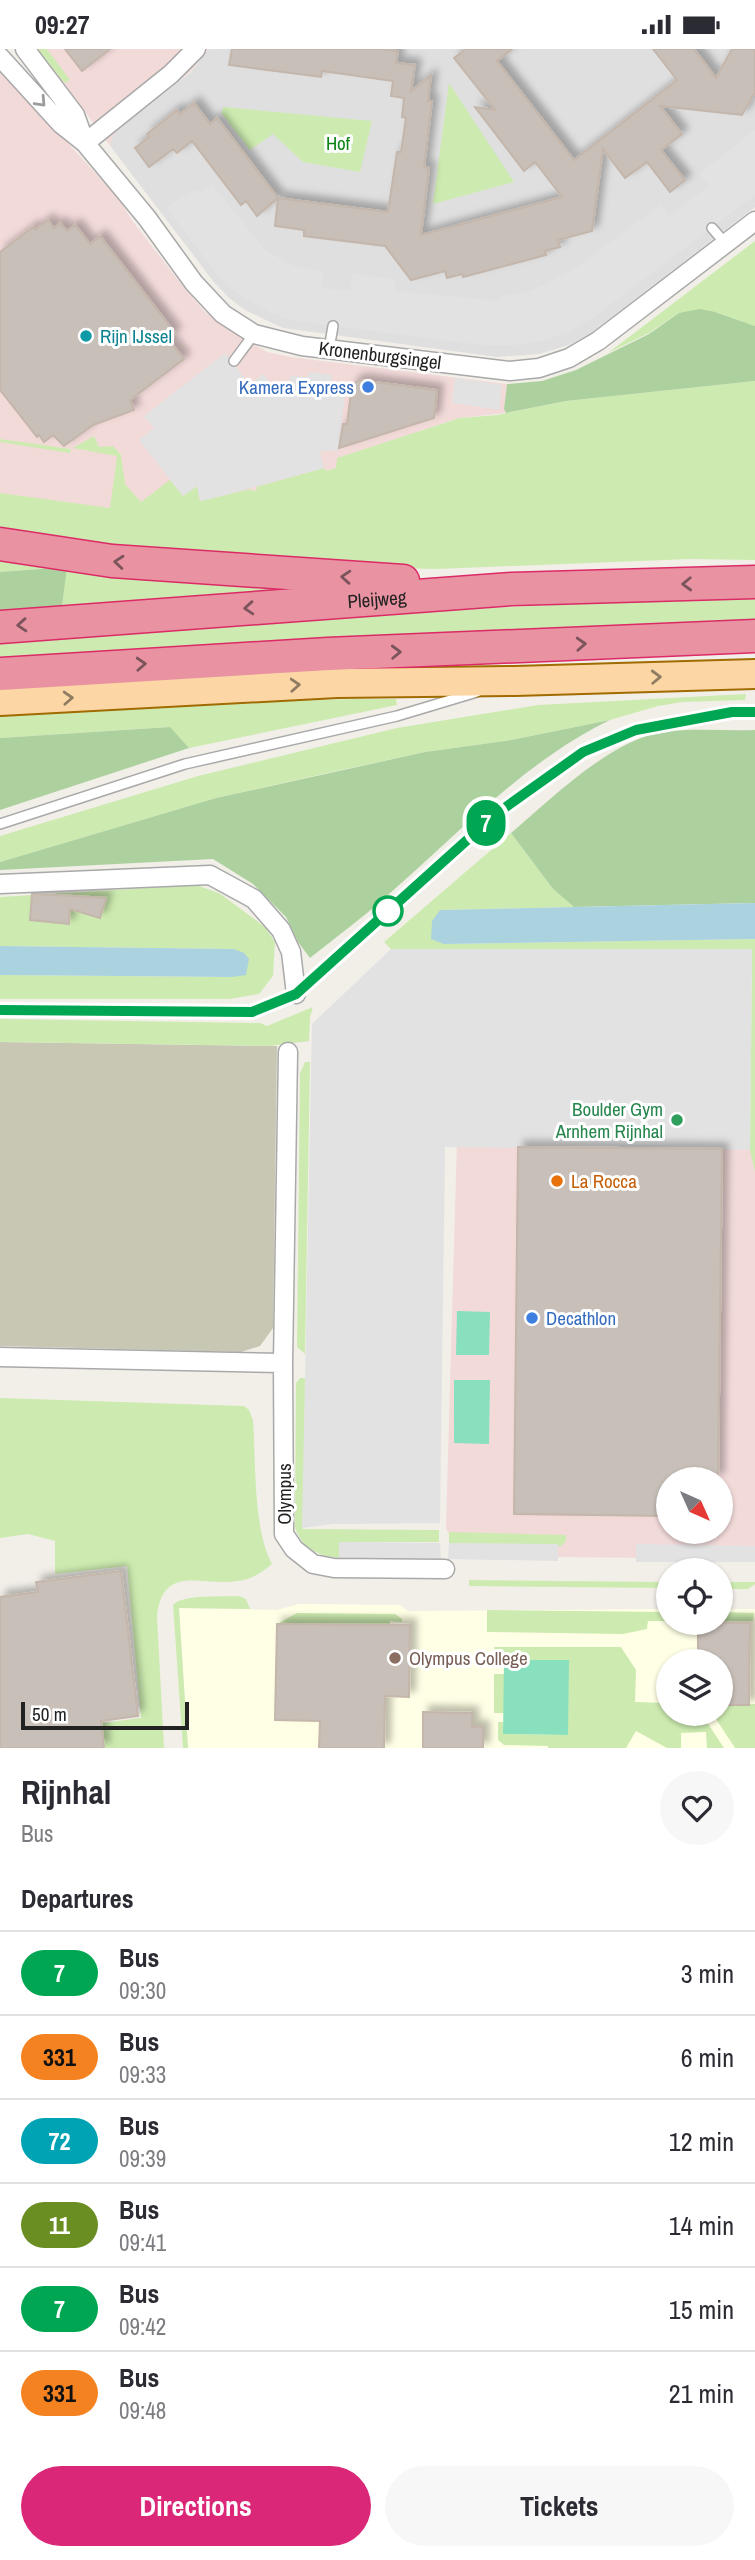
<!DOCTYPE html>
<html lang="en">
<head>
<meta charset="utf-8">
<style>
  body { margin:0; font-family:"Archivo Narrow",sans-serif; background:#f7f7f7; color:#2b2b33; height:100vh; display:flex; flex-direction:column; font-size:26px; white-space:nowrap }
  * { box-sizing:border-box; margin:0 }
  p { font-size:23px; color:#7c7c81 }
  .icon { flex:none; width:38px; height:38px; fill:none; stroke:currentColor; stroke-width:2; stroke-linecap:round; stroke-linejoin:round }
  .map { position:relative; height:1699px; overflow:hidden }
  .side { display:flex; flex-direction:column; background:#fff; flex:1 }
  .side>* { flex:none }
  .badge { padding:0 14px; border-radius:23px; font-size:24px; line-height:46px }
  .needle { width:46px; rotate:135deg }
  .buttons { position:absolute; left:656px; top:1418px; display:grid; gap:14px }
  .buttons a { display:grid; place-items:center; width:77px; height:77px; border-radius:50%; background:#fff; box-shadow:0 2px 5px #0004; font-size:35px }
  .scale { position:absolute; left:21px; bottom:18px; width:168px; box-sizing:border-box; padding-left:7px; border:4px solid #222; border-top:0; font-size:19px; line-height:24px; white-space:nowrap; color:#222; -webkit-text-stroke:5px #fff; paint-order:stroke }
  .map>.badge { position:absolute; translate:-50% -50%; box-shadow:0 0 0 4px #fff }
  h2 { padding:0 21px; font-size:26px; line-height:63px }
  .round { display:grid; place-items:center; flex:none; width:74px; height:74px; border-radius:37px; background:#f7f7f7 }
  .summary { display:flex; align-items:center; justify-content:space-between; height:119px; padding:0 21px }
  h1 { font-size:33px; font-weight:700; line-height:52px }
  .button { display:flex; gap:14px; margin-top:auto; padding:14px 21px }
  .button a { flex:1; height:80px; border-radius:42px; background:#db2777; color:#fff; font-size:28px; font-weight:700; line-height:80px; text-align:center }
  .button a+a { background:#f7f7f7; color:#2b2b33 }
  ul { padding:0; list-style:none }
  li { display:flex; align-items:center; gap:21px; height:84px; padding:0 21px; border-top:2px solid #e1e1e2 }
  li div { flex:1 }
  li b { display:block; font-size:26px }
  li em { font-style:normal }
  li .badge { min-width:77px; font-weight:700; text-align:center }
  .status { display:flex; justify-content:space-between; align-items:center; height:49px; padding:0 35px; background:#fff; direction:ltr }
  .status svg { height:19px; fill:currentColor }
  .map>svg:first-child { display:block }
  .residential { fill:#e0dfdf }
  .commercial { fill:#f2dad9; fill-rule:evenodd }
  .education { fill:#ffffe5; fill-rule:evenodd }
  .construction { fill:#c7c7b4 }
  .grass { fill:#cdebb0 }
  .forest { fill:#add19e }
  .pitch { fill:#88e0be }
  .parking { fill:#e2e2e2 }
  .water { fill:#aad3df }
  .building { fill:#c7bfb8; stroke:#c4b6ab; stroke-width:2; filter:url(#shadow) }
  .lines { fill:none; stroke-linecap:round; stroke-linejoin:round }
  .lane-casing { stroke:#a9a9a9; stroke-width:12 }
  .street-casing { stroke:#a9a9a9; stroke-width:21 }
  .primary-casing { stroke:#a06b00; stroke-width:32 }
  .highway-casing { stroke:#dc2a67; stroke-width:35 }
  .lane { stroke:#fff; stroke-width:9 }
  .street { stroke:#fff; stroke-width:18 }
  .primary { stroke:#fcd6a4; stroke-width:28 }
  .highway { stroke:#e892a2; stroke-width:32 }
  .oneway { stroke:#9c9c9c }
  .oneway2 { stroke:#7b545c }
  .oneway3 { stroke:#8f7c63 }
  .line-casing { stroke:#fff; stroke-width:16 }
  .line { stroke:#00a651; stroke-width:10 }
  .culture-dot { fill:#0f9aa8; stroke:#fff; stroke-width:2.5 }
  .shop-dot { fill:#3f7fe0; stroke:#fff; stroke-width:2.5 }
  .stop-dot { fill:#fff; stroke:#00a651; stroke-width:3.5 }
  .leisure-dot { fill:#2e9e5b; stroke:#fff; stroke-width:2.5 }
  .food-dot { fill:#e8710a; stroke:#fff; stroke-width:2.5 }
  .education-dot { fill:#8d6e63; stroke:#fff; stroke-width:2.5 }
  .labels { text-anchor:middle; dominant-baseline:central; stroke-width:6; stroke-linejoin:round; paint-order:stroke }
  .park-label { font-size:19px; fill:#0c8416; stroke:#fff }
  .culture-label { font-size:19px; fill:#0d838f; stroke:#fff; text-anchor:start }
  .street-label { font-size:19px; fill:#222; stroke:#fff }
  .shop-label { font-size:19px; fill:#366cbe; stroke:#fff; text-anchor:end }
  .leisure-label { font-size:19px; fill:#27864d; stroke:#fff; text-anchor:end }
  .food-label { font-size:19px; fill:#c56008; stroke:#fff; text-anchor:start }
  .education-label { font-size:19px; fill:#785e54; stroke:#fff; text-anchor:start }
</style>
</head>
<body>
<div class="status"><b>09:27</b><svg viewBox="0 0 49 12"><path d="M0 12V9h3v3zM5 12V6h3v6zM10 12V3h3v9zM15 12V0h3v12zM26 1h20v11H26zM47 4h2v5h-2z"/></svg></div>
<div class="map">
<svg width="755" height="1699" viewBox="0 0 755 1699">
  <defs>
    <filter id="shadow"><feDropShadow dx="6" dy="-6" stdDeviation="3.5" flood-color="#0004"/></filter>
  </defs>
  <rect width="100%" height="100%" fill="#f2efe9"/>
  <path class="residential" d="M 209,0 L 755,0 L 755,158 L 591,284 L 569,296 L 539,305 L 497,308 L 283,279 L 245,261 L 229,249 L 213,232 L 111,98 L 111,92 L 115,83 L 190,24 Z"/>
  <path class="commercial" d="M 39,0 L 209,0 L 190,23 L 115,83 L 111,92 L 111,98 Z
    M 0,20 L 120,151 L 131,170 L 185,240 L 204,262 L 226,279 L 267,303 L 291,308 L 507,335 L 504,360 L 506,364 L 460,369 L 338,409 L 336,419 L 235,447 L 0,530 Z
    M 457,1089 L 755,1093 L 755,1510 L 471,1507 L 451,1489 L 446,1479 ZM 668,1430 L 721,1430 L 721,1482 L 668,1482 Z"/>
  <path class="education" d="M 299,1555 L 400,1556 L 408,1562 L 668,1560 L 668,1573 L 721,1573 L 721,1560 L 755,1560 L 755,1699 L 188,1699 L 179,1559 L 277,1561 ZM 668,1612 L 721,1612 L 721,1664 L 668,1664 Z"/>
  <path class="construction" d="M 0,993 L 277,997 L 273,1279 L 260,1297 L 241,1303 L 0,1297 Z"/>
  <path class="grass" d="M 38,0 L 47,0 L 70,31 L 65,34 L 62,31 Z
    M 449,34 L 514,133 L 433,155 Z
    M 223,58 L 372,72 L 360,123 L 303,113 L 273,85 L 250,101 L 222,65 Z
    M 755,192 L 755,277 L 715,263 L 679,264 L 649,284 L 608,304 Z
    M 755,332 L 755,511 L 690,510 L 437,520 L 351,518 L 0,487 L 0,444 L 110,459 L 117,407 L 73,399 L 94,387 L 99,398 L 113,397 L 121,406 L 125,435 L 141,453 L 170,431 L 183,447 L 197,437 L 200,452 L 251,440 L 252,442 L 257,441 L 256,438 L 324,419 L 326,422 L 336,419 L 337,409 L 460,369 L 497,366 L 566,352 Z
    M 0,390 L 71,400 L 70,404 L 0,393 Z
    M 0,503 L 354,538 L 62,557 L 66,518 L 0,523 Z
    M 755,548 L 755,571 L 357,588 L 177,604 L 0,613 L 0,595 C 251,571 503,556 755,548 Z
    M 746,645 L 745,651 L 683,653 L 658,657 L 610,671 L 511,691 L 425,703 L 332,723 L 216,749 L 0,813 L 0,787 L 198,727 L 397,679 L 538,656 Z
    M 351,650 L 396,650 L 397,656 L 189,699 L 169,678 L 0,689 L 0,665 L 132,657 Z
    M 511,784 L 553,840 L 574,858 L 440,861 L 444,895 L 755,890 L 755,1123 L 750,1101 L 752,900 L 391,900 L 384,893 Z
    M 196,836 L 219,844 L 265,878 L 275,893 L 273,927 L 259,945 L 229,950 L 0,950 L 0,926 L 232,928 L 234,900 L 0,897 L 0,848 Z
    M 313,958 L 310,968 L 309,992 L 269,997 L 0,993 L 0,970 L 260,974 L 267,977 Z
    M 305,1013 L 310,1013 L 305,1305 L 297,1298 L 300,1024 Z
    M 300,1329 L 306,1329 L 303,1480 L 439,1481 L 439,1493 L 340,1493 L 339,1509 C 318,1507 301,1499 295,1478 L 296,1334 Z
    M 0,1349 L 244,1357 L 249,1361 L 253,1371 C 256,1413 253,1480 272,1515 C 261,1524 252,1530 238,1532 C 202,1538 163,1514 157,1567 L 164,1699 L 105,1699 L 102,1674 L 141,1669 L 127,1517 L 55,1525 L 55,1492 L 28,1485 L 0,1489 Z
    M 449,1483 L 566,1486 L 566,1492 L 561,1497 L 449,1494 Z
    M 469,1531 L 668,1533 L 668,1539 L 469,1537 Z
    M 721,1533 L 755,1533 L 755,1535 L 748,1540 L 721,1540 Z
    M 239,1547 L 246,1550 L 250,1560 L 179,1559 L 188,1699 L 183,1699 L 173,1556 C 182,1545 224,1548 239,1547 Z
    M 487,1561 L 668,1563 L 668,1572 L 648,1572 L 647,1580 L 623,1585 L 487,1583 Z
    M 721,1563 L 754,1564 L 753,1572 L 721,1572 Z
    M 297,1564 L 395,1565 L 402,1570 L 402,1573 L 390,1572 L 390,1576 L 277,1575 Z
    M 494,1598 L 621,1598 L 636,1621 L 635,1653 L 668,1654 L 668,1664 L 701,1664 L 724,1699 L 707,1699 L 706,1683 L 681,1684 L 681,1699 L 667,1699 L 636,1682 L 626,1699 L 548,1699 L 548,1697 L 504,1696 L 498,1691 L 498,1673 L 503,1673 L 504,1685 L 568,1686 L 504,1611 L 504,1616 L 495,1616 Z
    M 494,1625 L 504,1625 L 504,1664 L 494,1664 Z
    M 721,1655 L 755,1655 L 755,1699 L 735,1699 L 712,1664 L 721,1664 Z"/>
  <path class="forest" d="M 700,260 L 715,263 L 755,277 L 755,332 L 566,352 L 506,364 L 504,360 L 507,335 L 542,332 L 576,321 L 649,285 L 679,264 Z
    M 67,518 L 62,557 L 0,563 L 0,523 Z
    M 610,671 C 524,713 460,783 389,845 C 364,868 336,888 310,909 L 298,893 L 286,868 L 253,835 L 213,810 L 0,821 L 0,813 L 216,749 L 425,703 L 511,691 Z
    M 170,678 L 189,699 L 0,761 L 0,689 Z
    M 755,681 L 755,854 L 574,858 L 553,840 L 511,784 C 550,751 610,691 663,683 C 692,679 725,682 755,681 Z"/>
  <path class="pitch" d="M 457,1262 L 490,1263 L 489,1306 L 456,1306 Z
    M 454,1331 L 490,1331 L 489,1395 L 454,1394 Z
    M 504,1611 L 569,1611 L 568,1686 L 503,1685 Z"/>
  <path class="parking" d="M 755,81 L 755,146 L 590,271 L 565,284 L 542,292 L 515,296 L 482,296 L 333,277 L 290,271 L 268,262 L 243,249 L 218,227 L 167,159 L 184,145 L 186,148 L 196,140 L 201,144 L 212,135 L 265,201 L 293,217 L 323,222 L 322,239 L 350,242 L 353,225 L 395,230 L 394,242 L 499,252 L 500,247 L 528,243 L 573,221 L 660,156 L 669,167 L 709,137 L 699,125 Z
    M 225,304 L 250,336 L 263,325 L 274,339 L 288,340 L 290,327 L 307,328 L 310,323 L 332,326 L 331,335 L 346,337 L 338,402 L 320,402 L 324,419 L 210,450 L 200,452 L 197,437 L 183,447 L 139,391 L 154,379 L 144,367 Z
    M 455,329 L 502,336 L 499,361 L 452,354 Z
    M 391,900 L 752,900 L 750,1101 L 445,1098 L 440,1474 L 333,1475 L 302,1479 L 312,975 Z
    M 339,1493 L 440,1494 L 441,1510 L 339,1509 Z
    M 449,1494 L 558,1495 L 558,1512 L 448,1510 Z
    M 636,1495 L 755,1497 L 755,1513 L 636,1513 Z"/>
  <path class="water" d="M 755,854 L 755,890 L 444,895 L 431,890 L 432,872 L 440,861 Z
    M 0,897 L 234,900 L 244,904 L 249,910 L 246,926 L 232,928 L 0,926 Z"/>
  <path class="building" d="M 65,0 L 110,0 L 82,22 Z
    M 232,0 L 381,0 L 398,2 L 396,14 L 415,16 L 411,42 L 431,26 L 428,52 L 432,52 L 424,118 L 429,119 L 421,186 L 562,148 L 535,113 L 524,122 L 475,58 L 495,61 L 454,9 L 466,0 L 512,0 L 497,12 L 574,111 L 677,31 L 653,0 L 694,0 L 716,29 L 732,0 L 755,0 L 755,43 L 742,66 L 660,57 L 682,85 L 661,101 L 685,131 L 670,143 L 647,113 L 625,129 L 603,100 L 592,182 L 558,191 L 560,198 L 545,202 L 546,206 L 463,228 L 462,225 L 447,229 L 445,222 L 411,231 L 385,197 L 304,187 L 304,181 L 275,177 L 278,149 L 257,167 L 246,152 L 241,156 L 192,92 L 177,104 L 173,100 L 149,118 L 135,99 L 149,88 L 147,85 L 177,61 L 180,65 L 194,54 L 210,75 L 217,69 L 278,149 L 388,163 L 397,103 L 401,103 L 406,69 L 402,68 L 404,49 L 391,47 L 393,32 L 322,22 L 321,28 L 229,16 Z
    M 48,171 L 54,179 L 60,174 L 67,182 L 75,176 L 90,195 L 100,187 L 175,284 L 168,290 L 184,310 L 130,351 L 134,361 L 93,376 L 64,397 L 53,386 L 44,393 L 39,386 L 37,388 L 0,341 L 0,203 L 33,178 L 35,181 Z
    M 359,331 L 437,341 L 434,369 L 339,399 L 343,375 L 347,375 L 352,336 Z
    M 32,845 L 39,845 L 106,849 L 100,869 L 70,860 L 69,875 L 30,871 Z
    M 518,1098 L 722,1100 L 718,1430 L 668,1430 L 668,1467 L 514,1465 Z
    M 121,1522 L 138,1667 L 101,1672 L 104,1699 L 0,1699 L 0,1548 L 38,1543 L 36,1533 Z
    M 698,1574 L 750,1574 L 749,1656 L 721,1656 L 721,1612 L 698,1612 Z
    M 277,1575 L 410,1576 L 409,1648 L 385,1647 L 384,1699 L 319,1699 L 320,1672 L 275,1671 Z
    M 423,1663 L 472,1664 L 472,1678 L 483,1678 L 483,1699 L 423,1699 Z"/>
  <g class="lines">
    <defs>
      <path id="lane" d="M 712,179 L 726,195
        M 329,300 L 333,277
        M 234,312 L 254,285
        M 0,775 L 185,715 L 397,667 L 477,643
        M 0,961 L 252,963 L 296,945 L 496,765 L 583,703 L 636,682 L 732,663 L 755,663"/>
      <path id="street" d="M 25,0 L 75,66 L 85,94
        M 0,8 L 61,75 L 85,94 L 147,169 L 194,234 L 223,265 L 254,285 L 302,297 L 510,322 L 539,319 L 569,309 L 598,292 L 755,172
        M 85,94 L 171,25 L 196,0
        M 0,835 L 210,826 L 254,850 L 281,881 L 291,903 L 296,945
        M 288,1003 L 283,1314 L 284,1485 L 294,1500 L 313,1515 L 334,1519 L 445,1520
        M 0,1308 L 283,1314"/>
      <path id="primary" d="M 0,652 L 337,634 L 515,632 L 755,625"/>
      <g id="highway">
        <path d="M 0,495 L 112,512 L 403,532"/>
        <path id="s1" d="M 0,578 L 512,540 L 755,533"/>
        <path d="M 0,625 L 328,605 L 755,587"/>
      </g>
    </defs>
    <use href="#lane" class="lane-casing"/>
    <use href="#street" class="street-casing"/>
    <use href="#primary" class="primary-casing"/>
    <use href="#highway" class="highway-casing"/>
    <use href="#lane" class="lane"/>
    <use href="#street" class="street"/>
    <use href="#primary" class="primary"/>
    <use href="#highway" class="highway"/>
  </g>
  <defs><path id="oneway-chevron" d="M-2-3.5L2.5 0L-2 3.5" fill="none" stroke-width="1.6" stroke-linecap="round" stroke-linejoin="round" transform="scale(1.75)"/></defs>
  <use class="oneway" href="#oneway-chevron" transform="translate(41 53) rotate(47)"/>
  <g class="oneway2">
    <use href="#oneway-chevron" transform="translate(119 513) rotate(-175)"/>
    <use href="#oneway-chevron" transform="translate(346 528) rotate(-176)"/>
    <use href="#oneway-chevron" transform="translate(687 535) rotate(178)"/>
    <use href="#oneway-chevron" transform="translate(249 559) rotate(176)"/>
    <use href="#oneway-chevron" transform="translate(22 576) rotate(176)"/>
    <use href="#oneway-chevron" transform="translate(581 595) rotate(-3)"/>
    <use href="#oneway-chevron" transform="translate(396 603) rotate(-2)"/>
    <use href="#oneway-chevron" transform="translate(141 615) rotate(-3)"/>
  </g>
  <g class="oneway3">
    <use href="#oneway-chevron" transform="translate(656 628) rotate(-2)"/>
    <use href="#oneway-chevron" transform="translate(295 636) rotate(-3)"/>
    <use href="#oneway-chevron" transform="translate(68 649) rotate(-3)"/>
  </g>
  <g class="lines">
    <defs>
      <path id="line" d="M 0,961 L 252,963 L 296,945 L 496,765 L 583,703 L 636,681 L 732,663 L 755,663"/>
    </defs>
    <use href="#line" class="line-casing"/>
    <use href="#line" class="line"/>
  </g>
  <circle class="culture-dot" cx="86" cy="287" r="7"/>
  <g class="shop-dot">
    <circle cx="368" cy="338" r="7"/>
    <circle cx="532" cy="1269" r="7"/>
  </g>
  <circle class="stop-dot" cx="388" cy="862" r="14"/>
  <circle class="leisure-dot" cx="677" cy="1071" r="7"/>
  <circle class="food-dot" cx="557" cy="1132" r="7"/>
  <circle class="education-dot" cx="395" cy="1609" r="7"/>
  <g class="labels">
    <g class="park-label">
      <text x="338" y="94">Hof</text>
    </g>
    <g class="culture-label">
      <text x="100" y="287">Rijn IJssel</text>
    </g>
    <g class="street-label">
      <text transform="translate(380 306) rotate(7)">Kronenburgsingel</text>
      <text stroke="none"><textPath href="#s1" startOffset="378">Pleijweg</textPath></text>
      <text transform="translate(284 1445) rotate(-90)">Olympus</text>
    </g>
    <g class="shop-label">
      <text x="354" y="338">Kamera Express</text>
      <text x="546" y="1269" text-anchor="start">Decathlon</text>
    </g>
    <g class="leisure-label">
      <text x="663" y="1060">Boulder Gym<tspan x="663" dy="22">Arnhem Rijnhal</tspan></text>
    </g>
    <g class="food-label">
      <text x="571" y="1132">La Rocca</text>
    </g>
    <g class="education-label">
      <text x="409" y="1609">Olympus College</text>
    </g>
  </g>
</svg>
<div class="buttons">
<a><svg class="needle" viewBox="-14 -14 28 28"><path d="M0-13l5 13h-10z" fill="#e53935"/><path d="M0 13l5-13h-10z" fill="#7c7c81"/></svg></a>
<a><svg class="icon" aria-label="locate" viewBox="0 0 24 24"><circle cx="12" cy="12" r="6"/><path d="M12 2v4M12 18v4M2 12h4M18 12h4"/></svg></a>
<a><svg class="icon" aria-label="layers" viewBox="0 0 24 24"><path d="M12 4l9 5-9 5-9-5zM3 14l9 5 9-5"/></svg></a>
</div>
<div class="scale">50 m</div>
<b class="badge" style="left:486px;top:774px;background:#00a651;color:#fff">7</b>
</div>
<section class="side">
<div class="summary"><div><h1>Rijnhal</h1><p>Bus</p></div><a class="round"><svg class="icon" aria-label="heart" viewBox="0 0 24 24"><path d="M12 20l-8-8c-3-5 5-10 8-4 3-6 11-1 8 4z"/></svg></a></div>
<h2>Departures</h2>
<ul>
<li><span class="badge" style="background:#00a651;color:#fff">7</span><div><b>Bus</b><p>09:30</p></div><em>3 min</em></li>
<li><span class="badge" style="background:#f58220;color:#111">331</span><div><b>Bus</b><p>09:33</p></div><em>6 min</em></li>
<li><span class="badge" style="background:#00a3b4;color:#fff">72</span><div><b>Bus</b><p>09:39</p></div><em>12 min</em></li>
<li><span class="badge" style="background:#6b8e23;color:#fff">11</span><div><b>Bus</b><p>09:41</p></div><em>14 min</em></li>
<li><span class="badge" style="background:#00a651;color:#fff">7</span><div><b>Bus</b><p>09:42</p></div><em>15 min</em></li>
<li><span class="badge" style="background:#f58220;color:#111">331</span><div><b>Bus</b><p>09:48</p></div><em>21 min</em></li>
</ul>
<div class="button"><a>Directions</a><a>Tickets</a></div>
</section>
</body>
</html>
